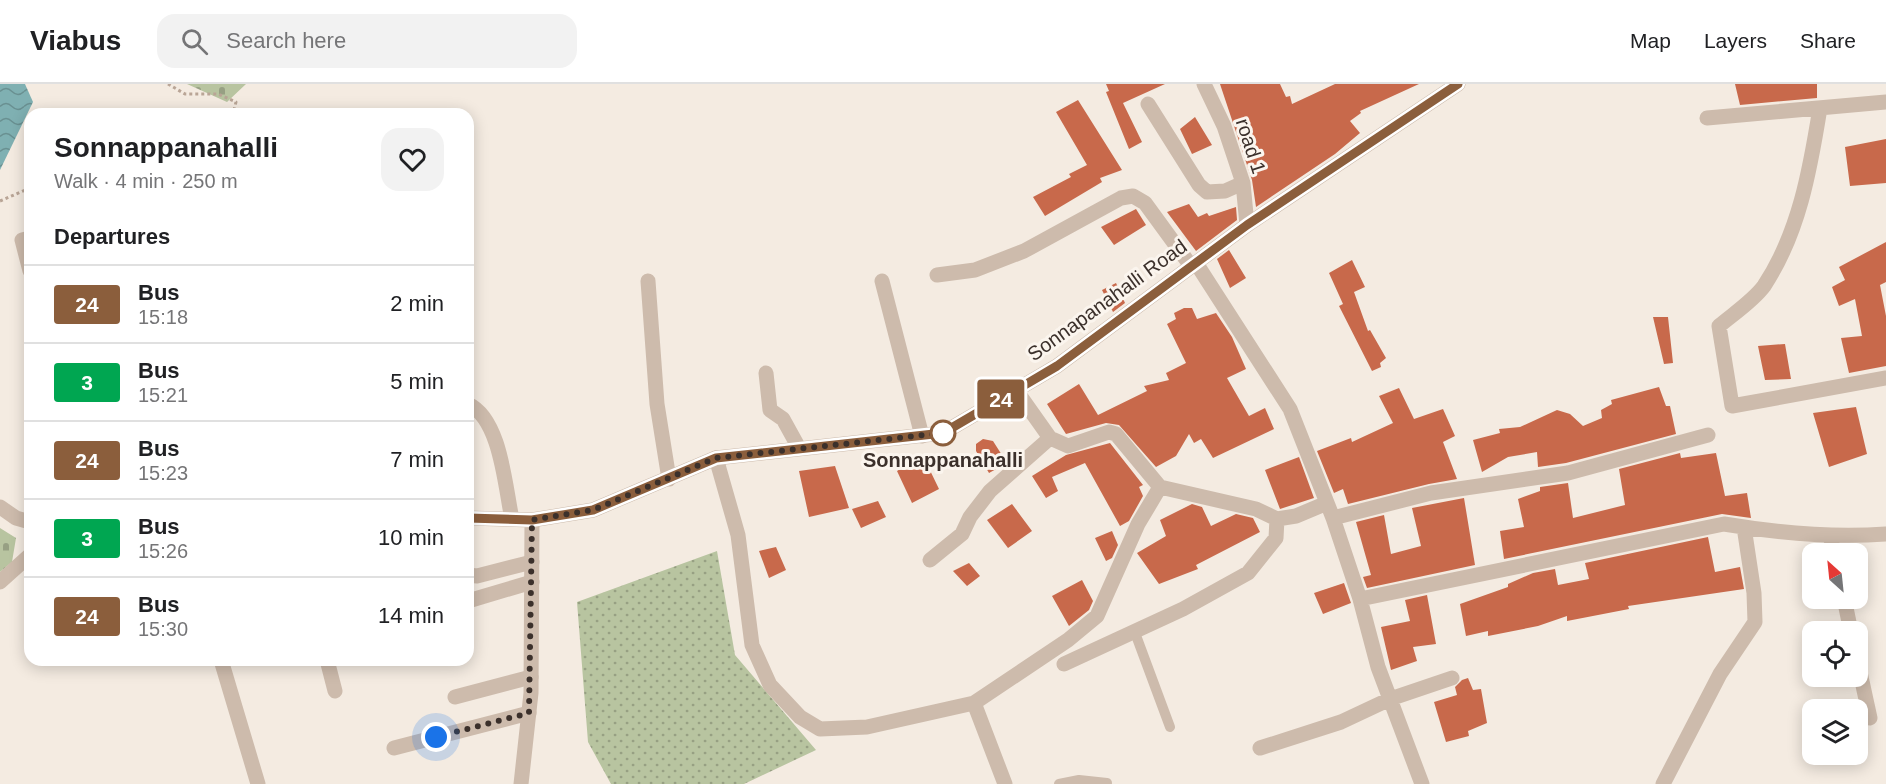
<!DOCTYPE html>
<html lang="en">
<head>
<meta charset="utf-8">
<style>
  body { margin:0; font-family:Helvetica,sans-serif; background:#f2f2f2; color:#202124; height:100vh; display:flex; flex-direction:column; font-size:22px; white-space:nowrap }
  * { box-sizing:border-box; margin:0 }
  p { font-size:20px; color:#757577 }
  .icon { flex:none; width:33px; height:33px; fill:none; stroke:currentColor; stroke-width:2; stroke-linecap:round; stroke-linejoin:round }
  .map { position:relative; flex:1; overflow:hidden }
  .drawer { position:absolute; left:24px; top:24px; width:450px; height:558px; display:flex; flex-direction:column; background:#fff; border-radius:18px; box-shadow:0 3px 15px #0003 }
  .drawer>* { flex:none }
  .badge { padding:0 12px; border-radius:4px; font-size:21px; line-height:39px }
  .needle { width:39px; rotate:333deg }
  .buttons { position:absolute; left:1802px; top:459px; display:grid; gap:12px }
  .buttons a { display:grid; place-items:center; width:66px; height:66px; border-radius:12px; background:#fff; box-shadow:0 3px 15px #0003; font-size:30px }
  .you { position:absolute; width:30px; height:30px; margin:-15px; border:4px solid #fff; border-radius:50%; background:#1a73e8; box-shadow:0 0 0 9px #1a73e833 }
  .map>.badge { position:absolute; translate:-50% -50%; box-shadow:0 0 0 3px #fff }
  h2 { padding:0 30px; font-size:22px; line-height:54px }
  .round { display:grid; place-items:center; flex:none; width:63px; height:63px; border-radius:18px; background:#f2f2f2 }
  .overview { display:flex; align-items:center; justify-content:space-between; height:102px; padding:0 30px }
  h1 { font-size:28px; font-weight:700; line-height:45px }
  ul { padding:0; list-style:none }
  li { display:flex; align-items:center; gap:18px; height:78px; padding:0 30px; border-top:2px solid #e0e0e0 }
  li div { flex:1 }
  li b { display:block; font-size:22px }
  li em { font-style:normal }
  li .badge { min-width:66px; font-weight:700; text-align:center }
  header { display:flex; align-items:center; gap:36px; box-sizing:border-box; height:84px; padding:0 30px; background:#fff; border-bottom:2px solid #e0e0e0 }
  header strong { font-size:28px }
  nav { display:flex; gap:33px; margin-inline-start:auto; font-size:21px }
  .search { width:420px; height:54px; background:#f2f2f2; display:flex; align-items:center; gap:15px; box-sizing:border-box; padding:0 21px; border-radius:18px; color:#757577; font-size:22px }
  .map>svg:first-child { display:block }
  .grass { fill:url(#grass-dots) }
  .cemetery { fill:url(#cemetery-stones) }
  .water { fill:url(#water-waves) }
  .building { fill:#c8694b }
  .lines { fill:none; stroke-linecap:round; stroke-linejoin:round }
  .path { stroke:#b9a596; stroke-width:3; stroke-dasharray:3 3; stroke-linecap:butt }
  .service { stroke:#cdbbac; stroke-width:10 }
  .minor { stroke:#cdbbac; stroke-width:15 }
  .tertiary { stroke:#cdbbac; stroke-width:15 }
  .line-casing { stroke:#fff; stroke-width:14 }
  .line { stroke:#8b5e3c; stroke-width:9 }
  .walk { stroke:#3b302b; stroke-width:6; stroke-dasharray:0 10.8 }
  .stop-dot { fill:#fff; stroke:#8b5e3c; stroke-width:3 }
  .labels { text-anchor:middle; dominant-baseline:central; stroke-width:6; stroke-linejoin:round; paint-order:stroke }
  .street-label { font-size:20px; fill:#3b302b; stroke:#fbf5ee }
  .stop-label { font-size:20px; font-weight:bold; fill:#3b302b; stroke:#fbf5ee }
</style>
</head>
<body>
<header>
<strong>Viabus</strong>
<div class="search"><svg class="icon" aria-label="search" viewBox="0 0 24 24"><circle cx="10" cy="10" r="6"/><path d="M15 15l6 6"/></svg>Search here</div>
<nav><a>Map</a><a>Layers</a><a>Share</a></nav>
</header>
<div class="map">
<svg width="1886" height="700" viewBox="0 0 1886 700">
  <defs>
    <pattern id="grass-dots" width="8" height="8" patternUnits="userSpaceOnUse" patternTransform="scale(1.5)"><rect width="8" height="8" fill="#b8c4a0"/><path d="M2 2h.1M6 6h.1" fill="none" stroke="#97a083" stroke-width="1.8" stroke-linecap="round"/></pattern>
    <pattern id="cemetery-stones" width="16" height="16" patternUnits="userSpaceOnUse" patternTransform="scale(1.5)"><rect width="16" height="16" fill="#b8c4a0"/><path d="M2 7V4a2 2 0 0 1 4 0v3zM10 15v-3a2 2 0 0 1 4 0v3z" fill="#97a083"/></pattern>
    <pattern id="water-waves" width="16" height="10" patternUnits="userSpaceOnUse" patternTransform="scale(1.5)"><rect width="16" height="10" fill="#7fb0b2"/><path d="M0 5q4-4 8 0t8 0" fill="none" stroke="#699091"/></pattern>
  </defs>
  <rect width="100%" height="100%" fill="#f4ebe1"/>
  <path class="grass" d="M 717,467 L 735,571 L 816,666 L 744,700 L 611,700 L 588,658 L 577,518 Z"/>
  <path class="cemetery" d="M 187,0 L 246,0 L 227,18 Z
    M 0,444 L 16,454 L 12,478 L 0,488 Z"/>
  <path class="water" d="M 0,0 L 25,0 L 33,18 L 0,86 Z"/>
  <path class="building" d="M 1106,0 L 1165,0 L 1123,19 L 1142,58 L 1129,65 L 1106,8 L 1109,7 Z
    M 1220,0 L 1280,0 L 1286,13 L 1290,12 L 1292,20 L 1335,0 L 1419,0 L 1360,27 L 1361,29 L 1350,37 L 1360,49 L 1335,70 L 1256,123 L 1252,96 Z
    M 1735,0 L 1817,0 L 1817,14 L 1740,21 Z
    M 1078,16 L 1122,86 L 1100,94 L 1102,98 L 1045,132 L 1033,113 L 1071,93 L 1069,90 L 1087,81 L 1056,28 Z
    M 1195,33 L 1212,61 L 1192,70 L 1180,45 Z
    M 1886,55 L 1886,99 L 1850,102 L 1845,63 Z
    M 1189,120 L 1198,133 L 1207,129 L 1209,132 L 1236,123 L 1237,136 L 1196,167 L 1167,128 Z
    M 1136,125 L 1146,141 L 1114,161 L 1101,143 Z
    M 1886,158 L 1886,198 L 1880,201 L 1886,232 L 1886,282 L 1849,289 L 1841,254 L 1862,252 L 1855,215 L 1839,222 L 1832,203 L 1845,196 L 1839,183 Z
    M 1229,166 L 1246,194 L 1230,204 L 1217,175 Z
    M 1352,176 L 1365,203 L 1354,208 L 1368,247 L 1370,246 L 1386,274 L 1380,279 L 1381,283 L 1372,287 L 1339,222 L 1343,220 L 1329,189 Z
    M 1116,199 L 1125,219 L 1113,228 L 1102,206 Z
    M 1184,224 L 1192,224 L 1197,235 L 1216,229 L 1232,253 L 1246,285 L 1227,294 L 1249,332 L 1265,324 L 1274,345 L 1213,374 L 1201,355 L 1194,359 L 1189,350 L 1176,372 L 1156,383 L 1119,341 L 1106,339 L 1066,350 L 1047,320 L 1079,300 L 1098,331 L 1147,307 L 1144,302 L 1169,296 L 1166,289 L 1186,279 L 1167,240 L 1176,235 L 1174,229 Z
    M 1653,233 L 1668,233 L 1673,279 L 1664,280 Z
    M 1785,260 L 1791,295 L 1765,296 L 1758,262 Z
    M 1659,303 L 1666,322 L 1670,322 L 1676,350 L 1566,379 L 1538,383 L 1537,368 L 1508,373 L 1482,388 L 1473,356 L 1500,349 L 1499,345 L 1520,343 L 1557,326 L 1570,330 L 1583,342 L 1602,334 L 1601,326 L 1612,320 L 1611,316 Z
    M 1399,304 L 1414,335 L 1443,325 L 1455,352 L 1443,358 L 1457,395 L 1429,400 L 1348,420 L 1343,405 L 1334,409 L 1317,367 L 1351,354 L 1352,358 L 1393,339 L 1379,312 Z
    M 1856,323 L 1867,370 L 1829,383 L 1813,329 Z
    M 983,355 L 993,357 L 1007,379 L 989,389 L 976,367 L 976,360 Z
    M 1110,359 L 1143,401 L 1139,403 L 1143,412 L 1129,437 L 1120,442 L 1085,379 L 1052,393 L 1058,407 L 1046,414 L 1032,392 L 1066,371 Z
    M 1680,369 L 1681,374 L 1716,369 L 1725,412 L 1747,409 L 1751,434 L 1722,430 L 1504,475 L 1500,447 L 1524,443 L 1518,415 L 1540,407 L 1540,403 L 1568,399 L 1573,434 L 1625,421 L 1619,385 Z
    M 1299,373 L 1314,414 L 1280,425 L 1265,386 Z
    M 924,374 L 939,405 L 912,419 L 897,387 L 905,382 L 905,375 Z
    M 835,382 L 849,424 L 809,433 L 799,387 Z
    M 1464,414 L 1475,481 L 1367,504 L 1363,493 L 1371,491 L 1356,438 L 1384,431 L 1391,470 L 1421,462 L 1412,424 Z
    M 878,417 L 886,433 L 861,444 L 852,425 Z
    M 1012,420 L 1032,447 L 1008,464 L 987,436 Z
    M 1192,420 L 1202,423 L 1211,442 L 1236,430 L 1253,434 L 1260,448 L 1196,481 L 1198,485 L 1159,500 L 1137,469 L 1166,452 L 1160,436 Z
    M 1112,447 L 1118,461 L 1112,474 L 1106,477 L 1095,454 Z
    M 1708,453 L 1715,488 L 1740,483 L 1744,505 L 1628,522 L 1629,525 L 1567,537 L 1567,532 L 1538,542 L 1488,552 L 1488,547 L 1466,552 L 1460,520 L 1508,503 L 1508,500 L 1533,489 L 1555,485 L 1558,501 L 1589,495 L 1585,479 Z
    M 776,463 L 786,486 L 769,494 L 759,467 Z
    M 969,479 L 980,492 L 967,502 L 953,487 Z
    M 1082,496 L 1093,517 L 1089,526 L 1069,542 L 1052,512 Z
    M 1344,499 L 1351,519 L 1323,530 L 1314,509 Z
    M 1427,511 L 1436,560 L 1413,563 L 1417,577 L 1391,586 L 1381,543 L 1410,537 L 1405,516 Z
    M 1468,594 L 1473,606 L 1481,605 L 1487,639 L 1468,647 L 1469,652 L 1446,658 L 1434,618 L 1457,611 L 1455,603 L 1462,596 Z"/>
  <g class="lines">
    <path class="path" d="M 168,0 L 185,10 L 218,10 L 236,18 L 233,30
      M 0,117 L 30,104"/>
    <path class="service" d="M 1134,546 L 1170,643
      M 1059,700 L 1079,696 L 1107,699"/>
    <path class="minor" d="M 1204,0 L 1224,42 L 1243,99 L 1247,141
      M 1148,20 L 1199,101 L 1207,108 L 1225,107 L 1243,99
      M 1820,24 C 1810,86 1799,149 1764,202 C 1753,217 1733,230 1719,242 L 1732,322 L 1886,294
      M 1707,34 L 1886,18
      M 30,154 L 22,156 L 30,187
      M 1196,179 L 1290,325 L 1333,434 L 1431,409 L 1568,389 L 1708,351
      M 937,191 L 975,186 L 1024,167 L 1121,114 L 1133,112 L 1145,119 L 1191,182
      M 648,197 L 657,320 L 669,395
      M 882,197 L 922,352
      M 766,289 L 770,326 L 783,335 L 799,364
      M 1016,306 L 1050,354 L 1068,362 L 1109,348 L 1116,350 L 1160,403
      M 468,320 C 501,335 505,403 512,435
      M 716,374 L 738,451 L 752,561 L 770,601 L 800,633 L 820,645 L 867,643 L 974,619 L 1068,556 L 1097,532 L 1138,440 L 1160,403 L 1256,425 L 1277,435 L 1296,432 L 1327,419
      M 1333,434 L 1360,515 L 1724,440 C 1778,449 1831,454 1886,450
      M 1830,451 L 1834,470
      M 930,476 L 962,450 L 970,433 L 990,407 L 1050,354
      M 468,491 L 477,492 L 532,478
      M 0,498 L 30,471
      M 1844,514 L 1851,548
      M 1360,515 L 1378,583 L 1422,700
      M 468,517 L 532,498
      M 1857,574 L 1870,634
      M 221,576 L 258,700
      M 327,576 L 335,607
      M 1064,580 L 1183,525 L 1248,489 L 1276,454 L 1277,435
      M 455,613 L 531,593
      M 974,619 L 1005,700
      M 394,664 L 529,629
      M 1260,664 L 1341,638 L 1390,615 L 1452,594
      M 1663,700 L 1720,590 L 1755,538 L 1754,509 L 1744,443"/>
    <path class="tertiary" d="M 0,423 L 16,434 L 30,438
      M 468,434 L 532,436 L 593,426 L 716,374 L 943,349 L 1057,282 L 1247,141 L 1458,0
      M 521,700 L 531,609 L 532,436"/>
  </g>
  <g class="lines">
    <defs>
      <path id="line" d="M 468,434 L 532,436 L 593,426 L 716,374 L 943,349 L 1057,282 L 1247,141 L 1458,0"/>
    </defs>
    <use href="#line" class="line-casing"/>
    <use href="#line" class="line"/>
    <path class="walk" d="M 436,653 L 529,629 L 532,436 L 593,426 L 716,374 L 943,349"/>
  </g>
  <circle class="stop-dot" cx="943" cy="349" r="12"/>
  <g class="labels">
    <g class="street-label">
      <text transform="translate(1251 62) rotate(72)">road 1</text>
      <text transform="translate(1107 216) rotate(-36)">Sonnapanahalli Road</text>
    </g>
    <g class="stop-label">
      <text x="943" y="376">Sonnappanahalli</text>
    </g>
  </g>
</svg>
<div class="buttons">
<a><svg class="needle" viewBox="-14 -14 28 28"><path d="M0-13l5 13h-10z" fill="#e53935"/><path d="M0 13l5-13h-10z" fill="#757577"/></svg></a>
<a><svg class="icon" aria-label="locate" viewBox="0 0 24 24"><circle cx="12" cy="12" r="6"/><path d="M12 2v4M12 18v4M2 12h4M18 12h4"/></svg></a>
<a><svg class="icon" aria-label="layers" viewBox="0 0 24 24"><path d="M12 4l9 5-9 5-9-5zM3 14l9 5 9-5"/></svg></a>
</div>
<div class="you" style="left:436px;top:653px"></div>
<b class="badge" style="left:1001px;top:315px;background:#8b5e3c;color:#fff">24</b>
<section class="drawer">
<div class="overview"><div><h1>Sonnappanahalli</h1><p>Walk · 4 min · 250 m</p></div><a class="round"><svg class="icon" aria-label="heart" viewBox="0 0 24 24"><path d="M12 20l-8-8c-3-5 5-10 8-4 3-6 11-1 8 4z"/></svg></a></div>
<h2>Departures</h2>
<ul>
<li><span class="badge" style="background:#8b5e3c;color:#fff">24</span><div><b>Bus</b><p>15:18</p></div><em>2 min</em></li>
<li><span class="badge" style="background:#00a651;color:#fff">3</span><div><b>Bus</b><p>15:21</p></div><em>5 min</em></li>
<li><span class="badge" style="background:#8b5e3c;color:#fff">24</span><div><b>Bus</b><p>15:23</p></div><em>7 min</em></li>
<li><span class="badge" style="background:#00a651;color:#fff">3</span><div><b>Bus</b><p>15:26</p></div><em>10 min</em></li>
<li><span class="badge" style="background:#8b5e3c;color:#fff">24</span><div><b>Bus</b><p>15:30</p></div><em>14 min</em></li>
</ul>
</section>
</div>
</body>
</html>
